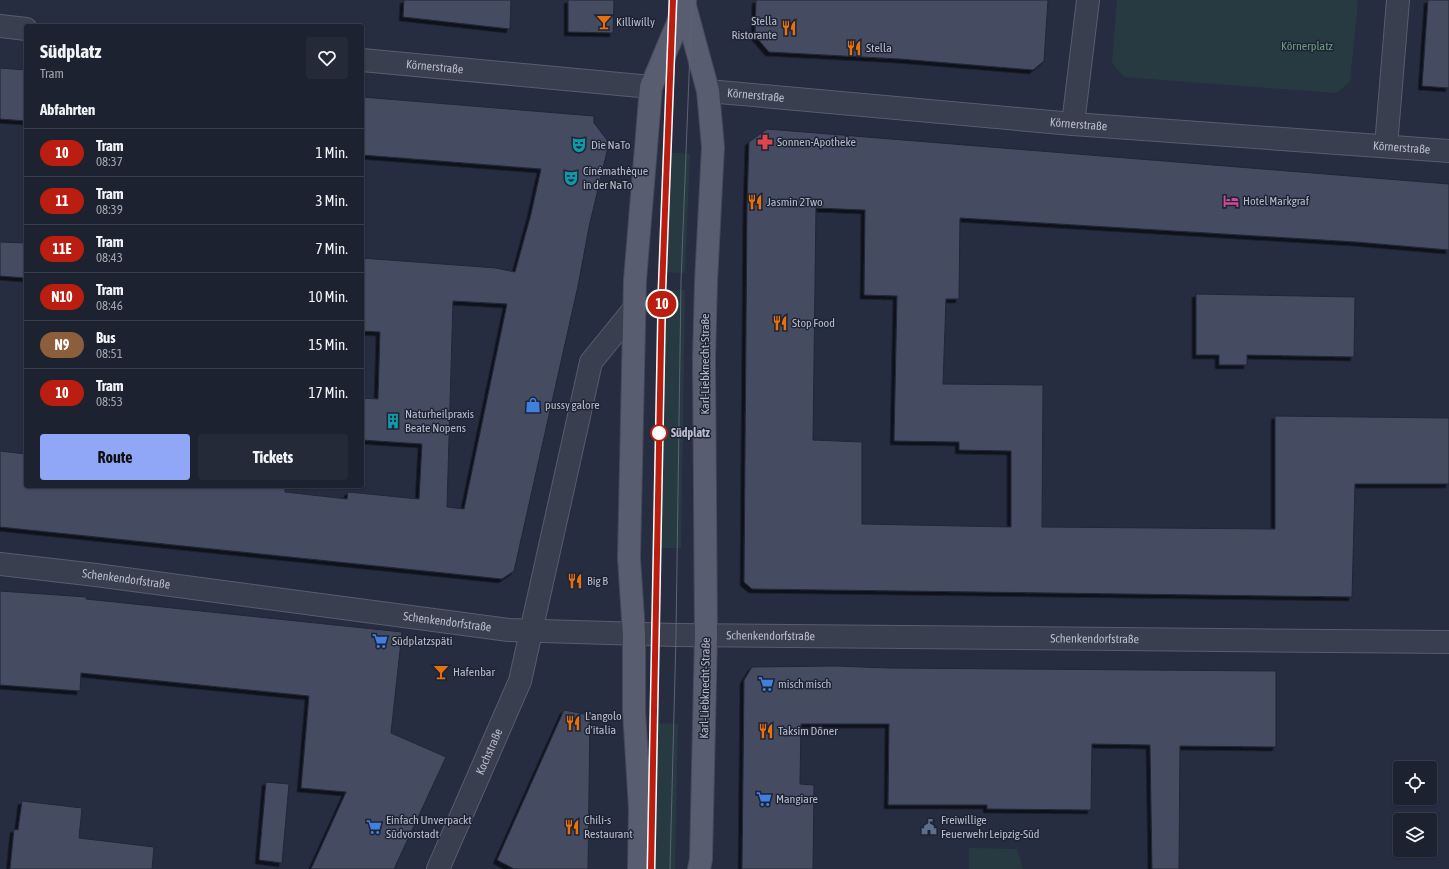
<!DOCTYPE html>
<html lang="de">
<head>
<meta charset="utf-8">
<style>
  body { margin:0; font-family:"Asap Condensed",sans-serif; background:#252a38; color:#f1f3f6; height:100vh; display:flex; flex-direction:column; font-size:15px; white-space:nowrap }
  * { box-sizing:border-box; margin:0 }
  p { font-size:13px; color:#a0a4ab }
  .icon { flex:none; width:22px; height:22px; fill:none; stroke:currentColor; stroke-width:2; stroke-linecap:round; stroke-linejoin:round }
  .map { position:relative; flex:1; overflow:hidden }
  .drawer { position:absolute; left:24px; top:24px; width:340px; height:464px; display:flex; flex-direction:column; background:#1c2230; border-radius:4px; box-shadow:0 1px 3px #0004,0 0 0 1px #3a3f4c }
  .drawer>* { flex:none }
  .badge { padding:0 8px; border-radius:13px; font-size:14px; line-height:26px }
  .tools { position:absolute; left:1393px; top:761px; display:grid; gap:8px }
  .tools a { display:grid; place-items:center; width:44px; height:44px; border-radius:4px; background:#1c2230; box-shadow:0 1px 3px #0004,0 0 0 1px #3a3f4c; font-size:20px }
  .map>.badge { position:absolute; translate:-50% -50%; box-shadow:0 0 0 2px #fff }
  h2 { padding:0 16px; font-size:15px; line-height:36px }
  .round { display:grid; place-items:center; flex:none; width:42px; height:42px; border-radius:4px; background:#252a38 }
  .head { display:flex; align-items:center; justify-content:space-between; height:68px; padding:0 16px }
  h1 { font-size:19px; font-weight:700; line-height:30px }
  .cta { display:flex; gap:8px; margin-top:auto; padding:8px 16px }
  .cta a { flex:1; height:46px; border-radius:4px; background:#90a6f6; color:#111; font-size:16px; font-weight:700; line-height:46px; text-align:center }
  .cta a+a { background:#252a38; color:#f1f3f6 }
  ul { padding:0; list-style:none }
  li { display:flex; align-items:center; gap:12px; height:48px; padding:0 16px; border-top:1px solid #3a3f4c }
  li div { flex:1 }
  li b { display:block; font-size:15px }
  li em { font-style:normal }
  li .badge { min-width:44px; font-weight:700; text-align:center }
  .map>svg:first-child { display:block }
  .green { fill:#283a41 }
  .building { fill:#454c61; stroke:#212637; fill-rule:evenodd; filter:url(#shadow) }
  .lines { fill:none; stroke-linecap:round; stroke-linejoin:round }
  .minor-casing { stroke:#585d6d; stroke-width:24 }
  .major-casing { stroke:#444859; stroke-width:24 }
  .minor { stroke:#3a3f4f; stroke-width:22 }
  .major { stroke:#585e6f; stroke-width:22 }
  .tram { stroke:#5c6376; stroke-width:1 }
  .line-casing { stroke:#fff; stroke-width:9 }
  .line { stroke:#bb1e10; stroke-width:6 }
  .stop-dot { fill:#fff; stroke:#bb1e10; stroke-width:2 }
  .labels { text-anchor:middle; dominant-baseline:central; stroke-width:3; stroke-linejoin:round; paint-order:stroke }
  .poi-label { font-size:12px; fill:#b7bbca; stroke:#1f2435; text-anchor:start }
  .park-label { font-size:12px; fill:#6e9a80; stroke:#1f2435 }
  .street-label { font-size:12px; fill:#b7bbca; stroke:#1f2435 }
  .stop-label { font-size:12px; font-weight:bold; fill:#b7bbca; stroke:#1f2435; text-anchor:start }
</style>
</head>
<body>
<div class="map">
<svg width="1449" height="869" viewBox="0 0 1449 869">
  <defs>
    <filter id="shadow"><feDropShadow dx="-3.5" dy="3.5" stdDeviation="0" flood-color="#0009"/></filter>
  </defs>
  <rect width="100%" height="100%" fill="#262d40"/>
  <path class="green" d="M 1117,0 L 1358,0 L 1350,82 L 1336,93 L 1124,77 L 1112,63 Z
    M 664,152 L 690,154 L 685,273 L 659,272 Z
    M 659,290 L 685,290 L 681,548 L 656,548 Z
    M 650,723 L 678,724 L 675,869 L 647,869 Z
    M 969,848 L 1017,849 L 1023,869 L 969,869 Z"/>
  <path class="building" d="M 404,0 L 511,0 L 510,29 L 403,17 Z
    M 568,0 L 614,0 L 613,33 L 568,32 Z
    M 756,0 L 1048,0 L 1044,61 L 1033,70 L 900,59 L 769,52 L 755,36 Z
    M 1428,0 L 1449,0 L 1449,88 L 1422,86 Z
    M 0,68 L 26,70 L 26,121 L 0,119 Z
    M 362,97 L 594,116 L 594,123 L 607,140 L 608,147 L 589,227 L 578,286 L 514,571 L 502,579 L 0,527 L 0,451 L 26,454 L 26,486 L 285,486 L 285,492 L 347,499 L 348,492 L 419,499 L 422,444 L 362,440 L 362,398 L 378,399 L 380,332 L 362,331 L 362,258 L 496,268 L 515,272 L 531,214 L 541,169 L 362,155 ZM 453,301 L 507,304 L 464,509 L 447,507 Z
    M 767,129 L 1449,184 L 1449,250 L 1356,242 L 960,218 L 959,299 L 946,299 L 943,384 L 1043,385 L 1042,527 L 1275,529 L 1275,416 L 1449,418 L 1449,484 L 1355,484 L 1352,597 L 752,589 L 744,582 L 747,206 L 749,142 ZM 816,208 L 865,210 L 864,295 L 897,296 L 894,441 L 959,442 L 959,450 L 1011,451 L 1011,527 L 862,524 L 862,442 L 813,440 Z
    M 0,242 L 26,243 L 26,278 L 0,276 Z
    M 1196,294 L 1355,297 L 1354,357 L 1247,355 L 1247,365 L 1219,365 L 1219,355 L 1196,355 Z
    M 0,591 L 87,597 L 86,599 L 402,632 L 391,733 L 446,757 L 394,869 L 311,869 L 346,792 L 301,788 L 309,696 L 81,673 L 80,691 L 0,685 Z
    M 835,666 L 889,668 L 1276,671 L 1276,747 L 1180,746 L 1179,869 L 1152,869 L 1150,745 L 1092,744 L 1091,810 L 987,809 L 987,805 L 888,805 L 889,724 L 801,724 L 800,784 L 814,785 L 813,869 L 742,869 L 744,680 L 752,667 Z
    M 564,710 L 590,715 L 588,869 L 514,869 L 497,860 Z
    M 266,782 L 289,784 L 282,863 L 259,860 Z
    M 22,801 L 82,808 L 79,838 L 154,847 L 152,869 L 10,869 L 14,829 L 18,830 Z"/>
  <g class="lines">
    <defs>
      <g id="minor">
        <path d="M 0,26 L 26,29"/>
        <path id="s1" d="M 362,60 L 651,87"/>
        <path id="s2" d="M 708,91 L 1073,124 L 1449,151"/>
        <path d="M 1073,124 L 1088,0"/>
        <path d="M 1386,146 L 1398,0"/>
        <path id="s3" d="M 0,564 L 96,575 L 509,630 L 676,635 L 1449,642"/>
        <path id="s4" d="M 438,869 L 520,681 L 591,362 L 634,309"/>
      </g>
      <path id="major" d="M 685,0 L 685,6 L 708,91 L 713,147 L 706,282 L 704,358 L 706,635 L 701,859 L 699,869
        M 639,869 L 640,808 L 634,711 L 634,634 L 629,558 L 635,280 L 651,87 L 685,6"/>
    </defs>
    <use href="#minor" class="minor-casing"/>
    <use href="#major" class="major-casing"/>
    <use href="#minor" class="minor"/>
    <use href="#major" class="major"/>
    <path class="tram" d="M 651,869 L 662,290 L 673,0
      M 670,869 L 676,635 L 681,281 L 692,0"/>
  </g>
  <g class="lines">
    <defs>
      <path id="line" d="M 651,869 L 662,290 L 673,0"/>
    </defs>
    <use href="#line" class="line-casing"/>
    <use href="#line" class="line"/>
  </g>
  <defs>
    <symbol id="bar-bare" viewBox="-9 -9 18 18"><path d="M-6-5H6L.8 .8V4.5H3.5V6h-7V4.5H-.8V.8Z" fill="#e8710a" stroke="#1f2435" stroke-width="2.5" paint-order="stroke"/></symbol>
    <symbol id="restaurant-bare" viewBox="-9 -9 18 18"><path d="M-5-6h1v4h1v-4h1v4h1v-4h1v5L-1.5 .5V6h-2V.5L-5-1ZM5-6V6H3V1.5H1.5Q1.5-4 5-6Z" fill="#e8710a" stroke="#1f2435" stroke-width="2.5" paint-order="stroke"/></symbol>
    <symbol id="pharmacy-bare" viewBox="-9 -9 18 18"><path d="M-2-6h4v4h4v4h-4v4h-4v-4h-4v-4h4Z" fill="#e0444e" stroke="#1f2435" stroke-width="2.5" paint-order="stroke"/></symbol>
    <symbol id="theatre-bare" viewBox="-9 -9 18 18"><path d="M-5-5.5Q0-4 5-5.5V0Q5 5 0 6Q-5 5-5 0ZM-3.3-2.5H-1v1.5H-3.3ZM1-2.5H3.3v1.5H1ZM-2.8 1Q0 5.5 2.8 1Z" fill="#0f9aa8" stroke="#1f2435" stroke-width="2.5" paint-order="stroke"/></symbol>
    <symbol id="hotel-bare" viewBox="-9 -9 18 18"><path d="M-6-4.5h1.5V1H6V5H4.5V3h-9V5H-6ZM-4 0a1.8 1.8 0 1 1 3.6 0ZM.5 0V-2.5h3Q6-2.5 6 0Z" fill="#d1479c" stroke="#1f2435" stroke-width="2.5" paint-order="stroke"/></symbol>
    <symbol id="shop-bare" viewBox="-9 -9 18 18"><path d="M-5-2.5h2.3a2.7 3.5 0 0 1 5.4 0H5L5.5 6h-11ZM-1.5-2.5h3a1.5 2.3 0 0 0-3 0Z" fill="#3f7fe0" stroke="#1f2435" stroke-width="2.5" paint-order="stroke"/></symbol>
    <symbol id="building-bare" viewBox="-9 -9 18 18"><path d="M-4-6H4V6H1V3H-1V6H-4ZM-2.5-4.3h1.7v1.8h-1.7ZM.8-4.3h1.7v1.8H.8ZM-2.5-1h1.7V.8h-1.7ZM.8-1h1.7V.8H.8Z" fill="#0f9aa8" stroke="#1f2435" stroke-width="2.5" paint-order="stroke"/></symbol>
    <symbol id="supermarket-bare" viewBox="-9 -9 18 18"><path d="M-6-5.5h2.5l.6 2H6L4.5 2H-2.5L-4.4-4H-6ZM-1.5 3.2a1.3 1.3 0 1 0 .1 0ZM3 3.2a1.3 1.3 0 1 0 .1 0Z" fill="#3f7fe0" stroke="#1f2435" stroke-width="2.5" paint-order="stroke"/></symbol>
    <symbol id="civic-bare" viewBox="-9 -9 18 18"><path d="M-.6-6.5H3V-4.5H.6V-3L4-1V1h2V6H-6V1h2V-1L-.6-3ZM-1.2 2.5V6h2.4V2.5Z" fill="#5c6f8a" stroke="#1f2435" stroke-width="2.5" paint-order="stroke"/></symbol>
  </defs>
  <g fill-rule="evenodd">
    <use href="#bar-bare" x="593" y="11" width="22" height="22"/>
    <use href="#restaurant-bare" x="778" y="17" width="22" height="22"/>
    <use href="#restaurant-bare" x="843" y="37" width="22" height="22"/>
    <use href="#pharmacy-bare" x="754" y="131" width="22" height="22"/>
    <use href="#theatre-bare" x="568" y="134" width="22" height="22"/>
    <use href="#theatre-bare" x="560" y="167" width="22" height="22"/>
    <use href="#hotel-bare" x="1220" y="190" width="22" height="22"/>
    <use href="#restaurant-bare" x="744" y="191" width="22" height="22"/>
    <use href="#restaurant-bare" x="769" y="312" width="22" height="22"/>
    <use href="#shop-bare" x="522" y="394" width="22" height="22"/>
    <use href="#building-bare" x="382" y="410" width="22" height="22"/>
    <use href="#restaurant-bare" x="564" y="570" width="22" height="22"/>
    <use href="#supermarket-bare" x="369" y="630" width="22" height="22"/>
    <use href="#bar-bare" x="430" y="661" width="22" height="22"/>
    <use href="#supermarket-bare" x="755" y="673" width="22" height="22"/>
    <use href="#restaurant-bare" x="562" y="712" width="22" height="22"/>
    <use href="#restaurant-bare" x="755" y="720" width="22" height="22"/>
    <use href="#supermarket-bare" x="753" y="788" width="22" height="22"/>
    <use href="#supermarket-bare" x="363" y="816" width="22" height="22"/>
    <use href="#restaurant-bare" x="561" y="816" width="22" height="22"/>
    <use href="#civic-bare" x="918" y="816" width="22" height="22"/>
  </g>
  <circle class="stop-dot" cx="659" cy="433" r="8"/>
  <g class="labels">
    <g class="poi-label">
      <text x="777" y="21" text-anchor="end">Stella<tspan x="777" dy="14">Ristorante</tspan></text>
      <text x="616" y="22">Killiwilly</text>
      <text x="866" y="48">Stella</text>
      <text x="777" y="142">Sonnen-Apotheke</text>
      <text x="591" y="145">Die NaTo</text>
      <text x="583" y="171">Cinémathèque<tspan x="583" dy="14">in der NaTo</tspan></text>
      <text x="1243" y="201">Hotel Markgraf</text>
      <text x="767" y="202">Jasmin 2Two</text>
      <text x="792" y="323">Stop Food</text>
      <text x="545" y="405">pussy galore</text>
      <text x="405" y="414">Naturheilpraxis<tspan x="405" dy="14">Beate Nopens</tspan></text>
      <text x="587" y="581">Big B</text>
      <text x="392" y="641">Südplatzspäti</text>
      <text x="453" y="672">Hafenbar</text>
      <text x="778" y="684">misch misch</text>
      <text x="585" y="716">L'angolo<tspan x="585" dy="14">d'italia</tspan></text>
      <text x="778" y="731">Taksim Döner</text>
      <text x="776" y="799">Mangiare</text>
      <text x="386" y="820">Einfach Unverpackt<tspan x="386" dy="14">Südvorstadt</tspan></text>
      <text x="584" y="820">Chili-s<tspan x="584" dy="14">Restaurant</tspan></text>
      <text x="941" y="820">Freiwillige<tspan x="941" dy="14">Feuerwehr Leipzig-Süd</tspan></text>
    </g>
    <g class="park-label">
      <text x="1307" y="46">Körnerplatz</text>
    </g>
    <g class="street-label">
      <text stroke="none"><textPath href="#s1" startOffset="73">Körnerstraße</textPath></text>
      <text stroke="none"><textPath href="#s2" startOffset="48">Körnerstraße</textPath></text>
      <text stroke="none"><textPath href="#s2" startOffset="372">Körnerstraße</textPath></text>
      <text stroke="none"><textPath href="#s2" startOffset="696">Körnerstraße</textPath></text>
      <text transform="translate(705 364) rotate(-90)">Karl-Liebknecht-Straße</text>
      <text stroke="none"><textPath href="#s3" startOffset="127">Schenkendorfstraße</textPath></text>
      <text stroke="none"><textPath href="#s3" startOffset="451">Schenkendorfstraße</textPath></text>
      <text stroke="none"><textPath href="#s3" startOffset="775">Schenkendorfstraße</textPath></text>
      <text stroke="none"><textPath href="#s3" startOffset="1099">Schenkendorfstraße</textPath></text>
      <text transform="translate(705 688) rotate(-89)">Karl-Liebknecht-Straße</text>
      <text stroke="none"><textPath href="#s4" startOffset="128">Kochstraße</textPath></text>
    </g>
    <g class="stop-label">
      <text x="671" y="433">Südplatz</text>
    </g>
  </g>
</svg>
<div class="tools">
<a><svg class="icon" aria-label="locate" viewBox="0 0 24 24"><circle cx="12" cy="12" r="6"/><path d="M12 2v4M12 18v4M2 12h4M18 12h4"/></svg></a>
<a><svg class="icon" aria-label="layers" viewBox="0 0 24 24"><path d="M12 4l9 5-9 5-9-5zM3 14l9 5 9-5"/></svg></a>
</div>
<b class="badge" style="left:662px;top:304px;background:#bb1e10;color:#fff">10</b>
<section class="drawer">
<div class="head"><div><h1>Südplatz</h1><p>Tram</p></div><a class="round"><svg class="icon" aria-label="heart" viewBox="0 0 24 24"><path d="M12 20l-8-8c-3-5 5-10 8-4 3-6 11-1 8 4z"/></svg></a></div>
<h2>Abfahrten</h2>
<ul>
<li><span class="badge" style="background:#bb1e10;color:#fff">10</span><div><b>Tram</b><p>08:37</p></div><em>1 Min.</em></li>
<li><span class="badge" style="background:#bb1e10;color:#fff">11</span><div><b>Tram</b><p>08:39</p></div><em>3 Min.</em></li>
<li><span class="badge" style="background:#bb1e10;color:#fff">11E</span><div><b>Tram</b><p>08:43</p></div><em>7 Min.</em></li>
<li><span class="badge" style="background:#bb1e10;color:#fff">N10</span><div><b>Tram</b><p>08:46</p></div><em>10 Min.</em></li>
<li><span class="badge" style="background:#8b5e3c;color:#fff">N9</span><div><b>Bus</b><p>08:51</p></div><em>15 Min.</em></li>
<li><span class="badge" style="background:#bb1e10;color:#fff">10</span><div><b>Tram</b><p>08:53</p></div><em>17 Min.</em></li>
</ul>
<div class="cta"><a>Route</a><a>Tickets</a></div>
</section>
</div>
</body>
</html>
